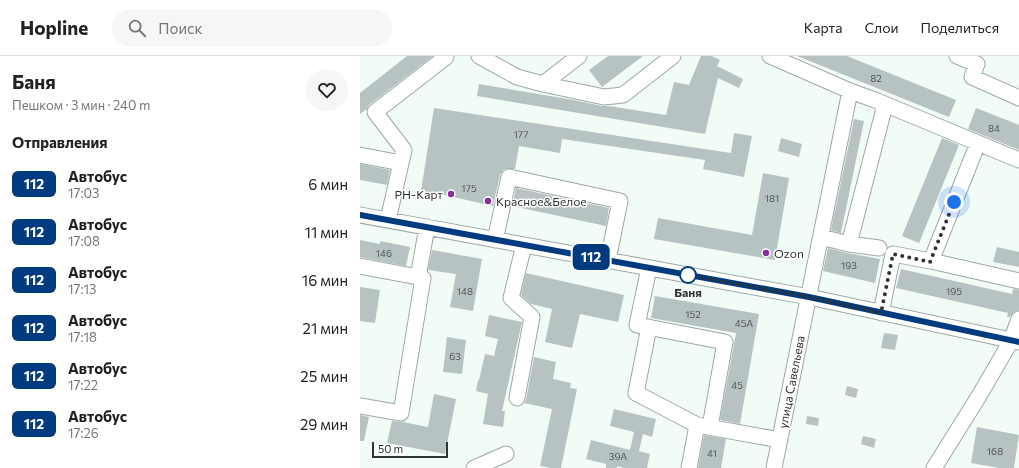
<!DOCTYPE html>
<html lang="ru">
<head>
<meta charset="utf-8">
<style>
  body { margin:0; font-family:Commissioner,sans-serif; background:#f6f6f6; color:#222; height:100vh; display:flex; flex-direction:column; font-size:15px; white-space:nowrap }
  * { box-sizing:border-box; margin:0 }
  p { font-size:13px; color:#767676 }
  .icon { flex:none; width:22px; height:22px; fill:none; stroke:currentColor; stroke-width:2; stroke-linecap:round; stroke-linejoin:round }
  .map { position:relative; flex:1; overflow:hidden }
  .drawer { display:flex; flex-direction:column; background:#fff; width:360px }
  .drawer>* { flex:none }
  .badge { padding:0 8px; border-radius:6px; font-size:14px; line-height:26px }
  .scale { position:absolute; left:12px; bottom:10px; width:76px; box-sizing:border-box; padding-left:4px; border:2px solid #2f3331; border-top:0; font-size:11px; line-height:14px; white-space:nowrap; color:#2f3331; -webkit-text-stroke:3px #fff; paint-order:stroke }
  .you { position:absolute; width:20px; height:20px; margin:-10px; border:3px solid #fff; border-radius:50%; background:#1a73e8; box-shadow:0 0 0 6px #1a73e833 }
  .map>.badge { position:absolute; translate:-50% -50%; box-shadow:0 0 0 2px #fff }
  h2 { padding:0 12px; font-size:15px; line-height:36px }
  .round { display:grid; place-items:center; flex:none; width:42px; height:42px; border-radius:21px; background:#f6f6f6 }
  .overview { display:flex; align-items:center; justify-content:space-between; height:68px; padding:0 12px }
  h1 { font-size:19px; font-weight:700; line-height:30px }
  ul { padding:0; list-style:none }
  li { display:flex; align-items:center; gap:12px; height:48px; padding:0 12px }
  li div { flex:1 }
  li b { display:block; font-size:15px }
  li em { font-style:normal }
  li .badge { min-width:44px; font-weight:700; text-align:center }
  header { display:flex; align-items:center; gap:24px; box-sizing:border-box; height:56px; padding:0 20px; background:#fff; border-bottom:1px solid #e0e0e0 }
  header strong { font-size:19px }
  nav { display:flex; gap:22px; margin-inline-start:auto; font-size:14px }
  .search { width:280px; height:36px; background:#f6f6f6; display:flex; align-items:center; gap:10px; box-sizing:border-box; padding:0 14px; border-radius:22px; color:#767676; font-size:15px }
  main { display:flex; flex:1; min-height:0 }
  .map>svg:first-child { display:block }
  .building { fill:#b7c3c3 }
  .lines { fill:none; stroke-linecap:round; stroke-linejoin:round }
  .minor-casing { stroke:#9da8a3; stroke-width:17 }
  .minor { stroke:#fff; stroke-width:15 }
  .line-casing { stroke:#fff; stroke-width:9 }
  .line { stroke:#003b80; stroke-width:6 }
  .walk { stroke:#2f3331; stroke-width:4; stroke-dasharray:0 7.2 }
  .poi-dot { fill:#852e9c; stroke:#fff; stroke-width:1.5 }
  .stop-dot { fill:#fff; stroke:#003b80; stroke-width:2 }
  .labels { text-anchor:middle; dominant-baseline:central; stroke-width:3; stroke-linejoin:round; paint-order:stroke }
  .number-label { font-size:10px; fill:#515756 }
  .poi-label { font-size:12px; fill:#2f3331; stroke:#fff; text-anchor:start }
  .stop-label { font-size:12px; font-weight:bold; fill:#2f3331; stroke:#fff }
  .street-label { font-size:12px; fill:#2f3331; stroke:#fff }
</style>
</head>
<body>
<header>
<strong>Hopline</strong>
<div class="search"><svg class="icon" aria-label="search" viewBox="0 0 24 24"><circle cx="10" cy="10" r="6"/><path d="M15 15l6 6"/></svg>Поиск</div>
<nav><a>Карта</a><a>Слои</a><a>Поделиться</a></nav>
</header>
<main>
<section class="drawer">
<div class="overview"><div><h1>Баня</h1><p>Пешком · 3 мин · 240 m</p></div><a class="round"><svg class="icon" aria-label="heart" viewBox="0 0 24 24"><path d="M12 20l-8-8c-3-5 5-10 8-4 3-6 11-1 8 4z"/></svg></a></div>
<h2>Отправления</h2>
<ul>
<li><span class="badge" style="background:#003b80;color:#fff">112</span><div><b>Автобус</b><p>17:03</p></div><em>6 мин</em></li>
<li><span class="badge" style="background:#003b80;color:#fff">112</span><div><b>Автобус</b><p>17:08</p></div><em>11 мин</em></li>
<li><span class="badge" style="background:#003b80;color:#fff">112</span><div><b>Автобус</b><p>17:13</p></div><em>16 мин</em></li>
<li><span class="badge" style="background:#003b80;color:#fff">112</span><div><b>Автобус</b><p>17:18</p></div><em>21 мин</em></li>
<li><span class="badge" style="background:#003b80;color:#fff">112</span><div><b>Автобус</b><p>17:22</p></div><em>25 мин</em></li>
<li><span class="badge" style="background:#003b80;color:#fff">112</span><div><b>Автобус</b><p>17:26</p></div><em>29 мин</em></li>
</ul>
</section>
<div class="map">
<svg width="659" height="412" viewBox="0 0 659 412">
  <rect width="100%" height="100%" fill="#f1fcf7"/>
  <path class="building" d="M 47,0 L 73,0 L 9,49 L 7,53 L 0,58 L 0,37 Z
    M 248,0 L 283,0 L 242,31 L 229,14 Z
    M 341,0 L 352,0 L 360,4 L 357,10 L 383,23 L 379,32 L 358,22 L 345,78 L 117,40 L 119,28 L 214,44 L 242,50 L 249,50 L 306,59 L 314,26 L 329,29 Z
    M 437,0 L 487,0 L 596,44 L 589,61 Z
    M 74,52 L 371,97 L 374,77 L 392,80 L 384,121 L 343,113 L 345,104 L 202,83 L 200,97 L 159,90 L 155,113 L 144,113 L 140,119 L 133,150 L 80,138 L 61,135 Z
    M 616,52 L 659,69 L 659,94 L 608,73 Z
    M 494,63 L 504,65 L 481,177 L 471,174 Z
    M 421,82 L 442,88 L 439,101 L 418,95 Z
    M 582,82 L 599,89 L 559,187 L 542,180 Z
    M 0,108 L 30,114 L 27,129 L 0,124 Z
    M 403,117 L 429,122 L 415,204 L 294,183 L 298,162 L 392,179 Z
    M 156,132 L 249,152 L 246,170 L 152,150 Z
    M 0,184 L 20,188 L 20,185 L 50,191 L 46,210 L 0,201 Z
    M 637,191 L 659,196 L 659,211 L 633,206 Z
    M 468,192 L 487,197 L 520,203 L 515,227 L 463,215 Z
    M 72,194 L 122,203 L 113,255 L 90,251 L 96,218 L 68,214 Z
    M 541,213 L 652,238 L 653,233 L 659,234 L 659,254 L 654,256 L 650,261 L 647,261 L 648,257 L 536,232 Z
    M 166,217 L 264,239 L 258,266 L 220,258 L 212,292 L 185,286 L 192,253 L 171,248 L 161,239 Z
    M 0,231 L 20,234 L 15,267 L 0,265 Z
    M 295,240 L 399,258 L 380,368 L 360,364 L 376,277 L 291,262 Z
    M 129,259 L 162,266 L 142,355 L 145,355 L 143,371 L 123,368 L 128,338 L 116,335 L 118,324 L 119,324 L 125,298 L 134,300 L 138,283 L 125,280 Z
    M 524,277 L 538,279 L 535,294 L 521,292 Z
    M 87,281 L 106,284 L 102,318 L 83,316 Z
    M 174,301 L 196,306 L 193,323 L 211,327 L 210,332 L 217,333 L 201,412 L 192,412 L 180,410 L 192,353 L 164,347 L 166,344 Z
    M 487,330 L 498,333 L 496,342 L 485,339 Z
    M 74,338 L 96,343 L 85,398 L 27,387 L 32,365 L 43,366 L 68,371 Z
    M 254,353 L 296,363 L 292,381 L 283,378 L 279,395 L 290,398 L 287,412 L 264,412 L 257,410 L 257,412 L 246,412 L 246,408 L 226,403 L 231,384 L 270,394 L 274,376 L 250,370 Z
    M 0,359 L 9,361 L 4,385 L 0,385 Z
    M 447,360 L 459,362 L 458,370 L 446,368 Z
    M 617,371 L 659,379 L 654,412 L 639,412 L 611,407 Z
    M 344,379 L 366,383 L 361,412 L 338,412 Z
    M 503,380 L 516,383 L 514,392 L 501,388 Z"/>
  <g class="lines">
    <defs>
      <path id="minor" d="M 119,0 L 157,21 L 183,28 L 219,0
        M 410,0 L 490,35 L 515,44 L 659,104
        M 597,0 L 617,8 L 612,21 L 659,42
        M 183,28 L 244,41 L 263,39 L 313,0
        M 0,99 L 41,107 L 28,164
        M 41,107 L 44,94 L 15,56 L 86,1
        M 0,159 L 449,241 L 659,286
        M 461,181 L 489,188 L 525,49
        M 135,184 L 149,121 L 260,145 L 248,204
        M 489,188 L 519,192
        M 571,205 L 659,225
        M 0,210 L 58,221
        M 289,212 L 277,269 L 365,286 L 350,371
        M 521,257 L 533,198 L 571,205 L 618,87
        M 289,271 L 276,337 L 337,369
        M 157,342 L 172,261 L 151,242 L 164,189
        M 0,350 L 41,357 L 63,222 L 58,221 L 67,171
        M 114,412 L 146,398
        M 329,412 L 337,369 L 420,384
        M 414,412 L 490,35
        M 574,412 L 619,340 L 651,285 L 659,263"/>
    </defs>
    <use href="#minor" class="minor-casing"/>
    <use href="#minor" class="minor"/>
  </g>
  <g class="lines">
    <defs>
      <path id="line" d="M 0,159 L 449,241 L 659,286"/>
    </defs>
    <use href="#line" class="line-casing"/>
    <use href="#line" class="line"/>
    <path class="walk" d="M 328,219 L 449,241 L 521,257 L 533,198 L 570,206 L 594,146"/>
  </g>
  <g class="poi-dot">
    <circle cx="91" cy="138" r="4"/>
    <circle cx="128" cy="145" r="4"/>
    <circle cx="406" cy="197" r="4"/>
  </g>
  <circle class="stop-dot" cx="328" cy="219" r="8"/>
  <g class="labels">
    <g class="number-label">
      <text x="516" y="22">82</text>
      <text x="634" y="72">84</text>
      <text x="161" y="78">177</text>
      <text x="109" y="132">175</text>
      <text x="412" y="142">181</text>
      <text x="24" y="197">146</text>
      <text x="489" y="209">193</text>
      <text x="105" y="235">148</text>
      <text x="594" y="235">195</text>
      <text x="333" y="258">152</text>
      <text x="384" y="267">45А</text>
      <text x="95" y="300">63</text>
      <text x="377" y="329">45</text>
      <text x="635" y="395">168</text>
      <text x="352" y="397">41</text>
      <text x="258" y="400">39А</text>
    </g>
    <g class="poi-label">
      <text x="83" y="138" text-anchor="end">РН-Карт</text>
      <text x="136" y="145">Красное&amp;Белое</text>
      <text x="414" y="197">Ozon</text>
    </g>
    <g class="stop-label">
      <text x="328" y="236">Баня</text>
    </g>
    <g class="street-label">
      <text transform="translate(431 326) rotate(-79)">улица Савельева</text>
    </g>
  </g>
</svg>
<div class="scale">50 m</div>
<div class="you" style="left:594px;top:146px"></div>
<b class="badge" style="left:231px;top:201px;background:#003b80;color:#fff">112</b>
</div>
</main>
</body>
</html>
